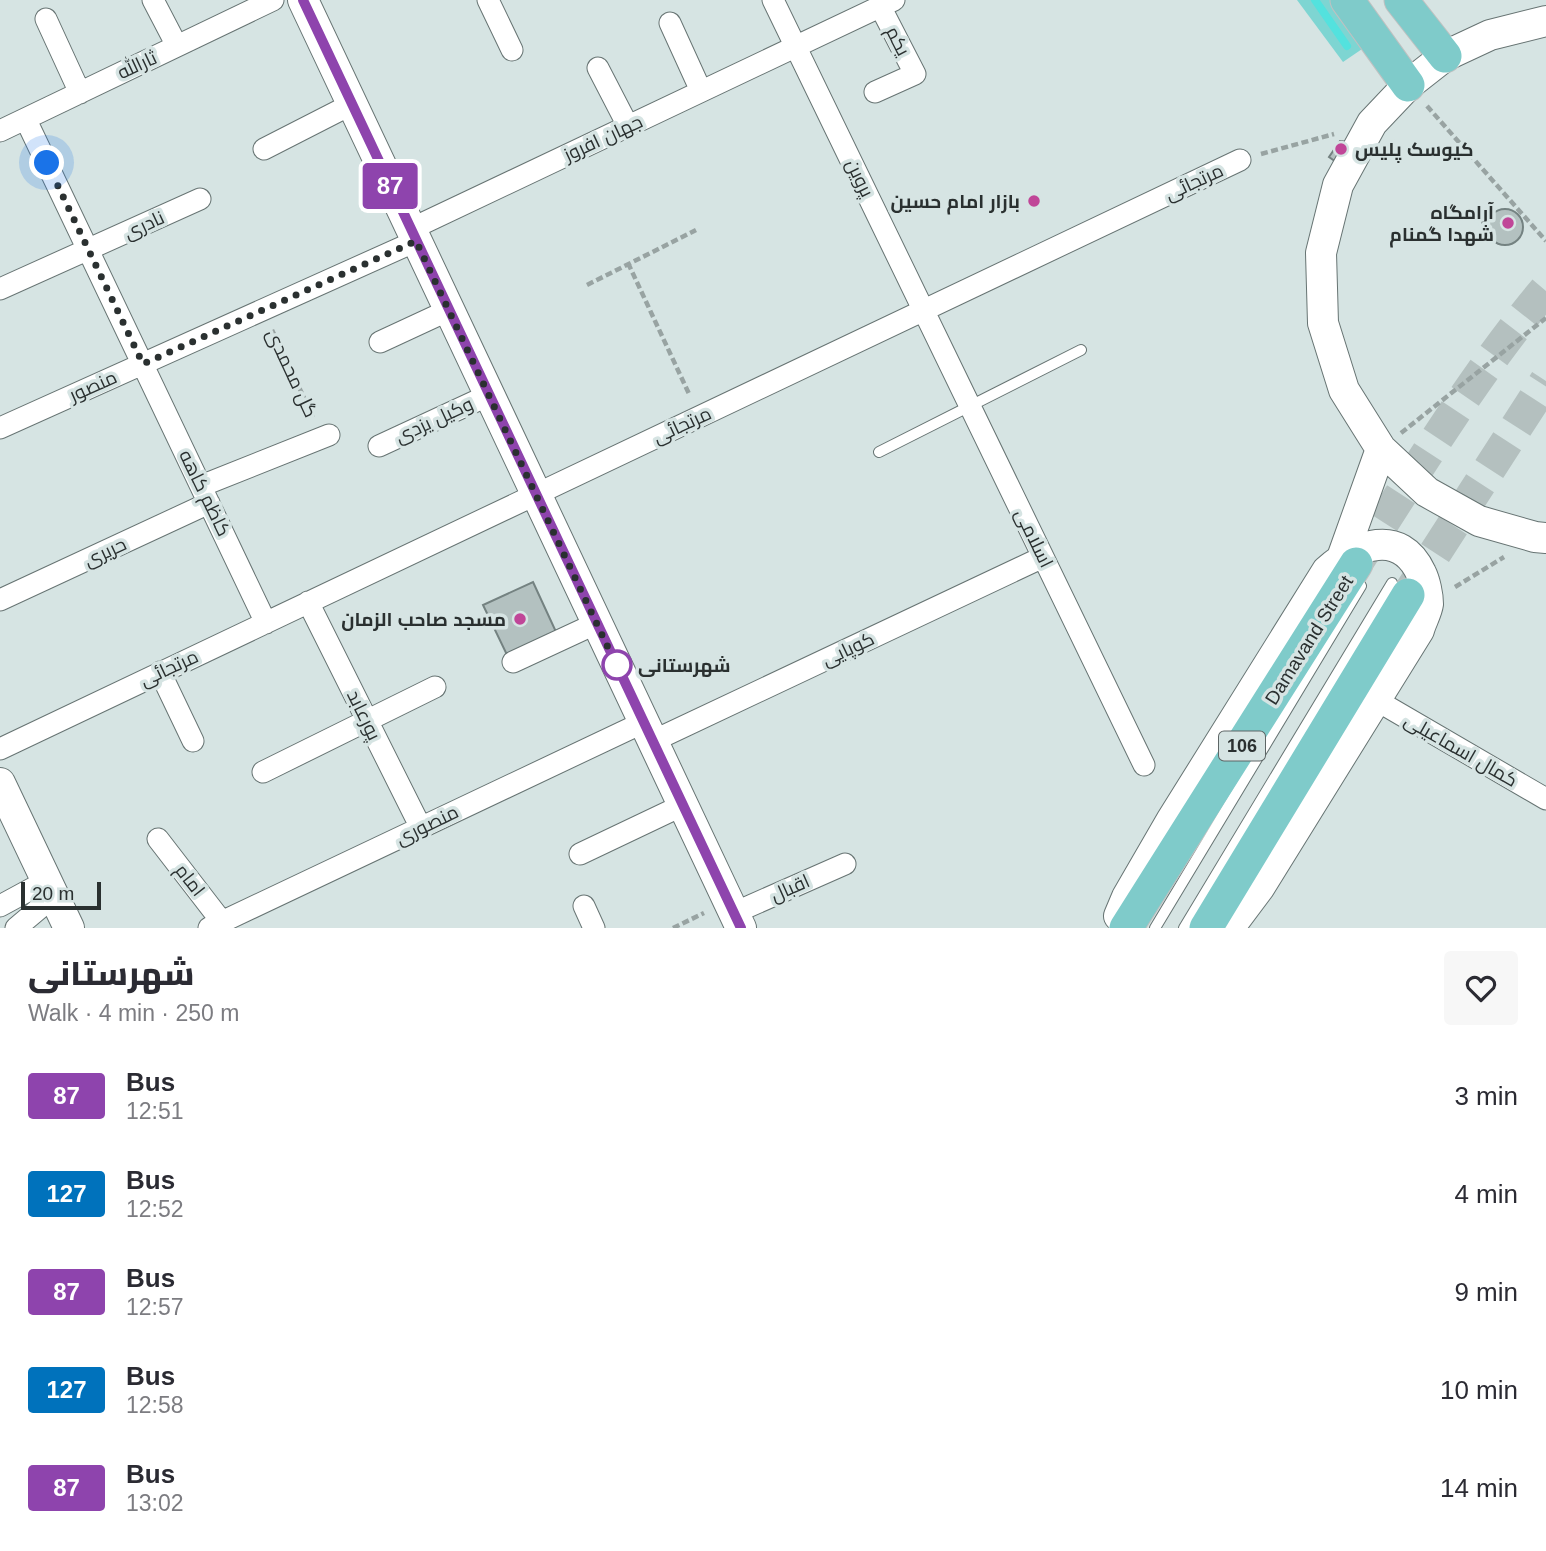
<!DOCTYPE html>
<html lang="en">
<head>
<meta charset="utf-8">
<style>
  body { margin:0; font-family:Helvetica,Cairo,sans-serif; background:#f7f7f7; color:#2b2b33; height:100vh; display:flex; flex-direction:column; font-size:26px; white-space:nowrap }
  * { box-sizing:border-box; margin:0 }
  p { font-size:23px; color:#7c7c81 }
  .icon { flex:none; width:38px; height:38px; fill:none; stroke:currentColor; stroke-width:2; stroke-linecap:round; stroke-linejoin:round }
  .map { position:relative; height:928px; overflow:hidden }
  .panel { display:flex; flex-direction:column; background:#fff; flex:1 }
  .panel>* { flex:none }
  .badge { padding:0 14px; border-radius:5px; font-size:24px; line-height:46px }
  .scale { position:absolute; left:21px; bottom:18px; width:80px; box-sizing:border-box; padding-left:7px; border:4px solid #2a3030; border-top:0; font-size:19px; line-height:24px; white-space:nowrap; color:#2a3030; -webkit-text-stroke:5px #d6e4e3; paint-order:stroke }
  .you { position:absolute; width:35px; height:35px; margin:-18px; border:5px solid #fff; border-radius:50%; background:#1a73e8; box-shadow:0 0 0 10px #1a73e833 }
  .map>.badge { position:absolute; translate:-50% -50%; box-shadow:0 0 0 4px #fff }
  .round { display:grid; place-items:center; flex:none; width:74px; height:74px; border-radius:7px; background:#f7f7f7 }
  .headline { display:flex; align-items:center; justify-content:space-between; height:119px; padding:0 28px }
  h1 { font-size:33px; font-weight:800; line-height:52px }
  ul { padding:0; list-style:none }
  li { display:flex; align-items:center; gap:21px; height:98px; padding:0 28px }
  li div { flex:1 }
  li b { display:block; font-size:26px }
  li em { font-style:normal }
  li .badge { min-width:77px; font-weight:700; text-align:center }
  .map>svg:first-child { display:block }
  .green { fill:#7ed5d2 }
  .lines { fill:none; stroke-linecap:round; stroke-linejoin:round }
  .stream { stroke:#53e2de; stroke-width:8 }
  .building { fill:#b3c1c0; stroke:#748281; stroke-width:2 }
  .primary-tunnel { stroke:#b4c0bf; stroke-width:33; stroke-dasharray:33 17; stroke-linecap:butt }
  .lane-casing { stroke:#677473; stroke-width:12 }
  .street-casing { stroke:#677473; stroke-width:23 }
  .secondary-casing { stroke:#677473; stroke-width:32 }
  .primary-casing { stroke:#bfc1c1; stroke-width:35 }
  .path { stroke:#98a3a2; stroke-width:4.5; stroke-dasharray:7 3.5; stroke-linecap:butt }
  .lane { stroke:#fff; stroke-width:10 }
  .street { stroke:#fff; stroke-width:21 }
  .secondary { stroke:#fff; stroke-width:30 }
  .primary { stroke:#7fcbca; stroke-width:33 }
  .line-casing { stroke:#fff; stroke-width:16 }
  .line { stroke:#8e44ad; stroke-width:10 }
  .walk { stroke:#2a3030; stroke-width:7; stroke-dasharray:0 12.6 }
  .poi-dot { fill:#c04698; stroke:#d6e4e3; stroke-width:2.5 }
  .stop-dot { fill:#fff; stroke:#8e44ad; stroke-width:3.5 }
  .labels { text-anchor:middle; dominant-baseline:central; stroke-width:7; stroke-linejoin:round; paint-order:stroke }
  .shield { fill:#d6e4e3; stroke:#5e6666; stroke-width:2 }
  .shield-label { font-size:18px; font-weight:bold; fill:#2a3030 }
  .street-label { font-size:19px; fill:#2a3030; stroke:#d6e4e3 }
  .poi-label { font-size:19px; font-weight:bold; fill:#2a3030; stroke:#d6e4e3; text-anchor:end }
  .stop-label { font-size:19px; font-weight:bold; fill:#2a3030; stroke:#d6e4e3; text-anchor:start }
</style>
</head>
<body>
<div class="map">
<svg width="1546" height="928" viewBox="0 0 1546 928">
  <rect width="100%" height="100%" fill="#d6e4e3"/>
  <path class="green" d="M 1297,0 L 1331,0 L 1365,47 L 1343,62 Z"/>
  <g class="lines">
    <path class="stream" d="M 1315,0 L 1347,46"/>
  </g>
  <path class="building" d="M 1340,141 L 1350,142 L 1339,164 L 1329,157 Z
    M1487 227a18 18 0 1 1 36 0a18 18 0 1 1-36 0Z
    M 533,582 L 557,634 L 508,657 L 483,605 Z"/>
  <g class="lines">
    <path class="primary-tunnel" d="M 1356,564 C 1417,471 1474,374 1546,289
      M 1408,595 L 1546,381"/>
    <defs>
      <path id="lane" d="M 879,452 L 1081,350
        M 1155,928 L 1361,586
        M 1184,928 L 1392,583"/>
      <path id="street" d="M 153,0 L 177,46
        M 488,0 L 512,50
        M 773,0 L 1144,765
        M 46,19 L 80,93
        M 670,23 L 701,91
        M 598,68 L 628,126
        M 875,92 L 915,74 L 880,6
        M 26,120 L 266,623
        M 0,131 L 273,0
        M 264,149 L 352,104
        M 411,229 L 894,0
        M 0,289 L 200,199
        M 380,342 L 449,310
        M 0,428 L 416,241
        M 379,446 L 489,395
        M 201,486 L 329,435
        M 0,600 L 209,503
        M 308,602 L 421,828
        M 513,662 L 597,623
        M 160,672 L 193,741
        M 1376,700 L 1546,799
        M 653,741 L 1043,557
        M 0,749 L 1240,160
        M 263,772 L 435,687
        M 158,839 L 222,922
        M 580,854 L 683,805
        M 0,906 L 46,881
        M 584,906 L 594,928
        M 734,913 L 845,864
        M 16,928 L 54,896
        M 209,928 L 644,722"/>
      <path id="secondary" d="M 303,0 L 741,928
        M 1546,21 L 1490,35 L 1445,56 L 1408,85 L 1372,123 L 1338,185 L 1321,253 L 1323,323 L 1344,390 L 1381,449 L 1427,492 L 1479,521 L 1535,537 L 1546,538
        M 1342,558 L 1381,449
        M 0,783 L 69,928
        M 1119,916 L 1127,897 L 1171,821 L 1327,571 C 1356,545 1400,527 1421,573 C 1425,581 1428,595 1428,604 C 1427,612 1421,622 1419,630 L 1259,888 L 1229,928"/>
      <path id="primary" d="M 1347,0 L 1408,85
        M 1401,0 L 1445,56
        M 1126,928 L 1356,564
        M 1206,928 L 1408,595"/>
    </defs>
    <use href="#lane" class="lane-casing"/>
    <use href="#street" class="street-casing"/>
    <use href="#secondary" class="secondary-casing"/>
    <use href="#primary" class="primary-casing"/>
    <path class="path" d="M 1427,106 L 1546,241
      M 1261,154 L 1334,134
      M 628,263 L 690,396
      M 587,285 L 696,230
      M 272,330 L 313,417
      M 1401,433 L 1546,318
      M 1455,587 L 1504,557
      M 673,928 L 704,913"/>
    <use href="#lane" class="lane"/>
    <use href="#street" class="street"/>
    <use href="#secondary" class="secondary"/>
    <use href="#primary" class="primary"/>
  </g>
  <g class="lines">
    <defs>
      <path id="line" d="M 303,0 L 741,928"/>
    </defs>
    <use href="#line" class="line-casing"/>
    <use href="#line" class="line"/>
    <path class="walk" d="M 47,163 L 143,364 L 416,241 L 620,673 L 617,665"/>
  </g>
  <g class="poi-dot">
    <circle cx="1341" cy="149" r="7"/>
    <circle cx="1034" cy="201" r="7"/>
    <circle cx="1508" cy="223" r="7"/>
    <circle cx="520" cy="619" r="7"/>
  </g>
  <circle class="stop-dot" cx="617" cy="665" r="14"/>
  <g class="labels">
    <rect class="shield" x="1219" y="731.5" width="46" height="29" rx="5"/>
    <g class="shield-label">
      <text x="1242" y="746">106</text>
    </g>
    <g class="street-label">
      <text transform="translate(898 41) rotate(63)">یکم</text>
      <text transform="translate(137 65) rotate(-25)">ثارالله</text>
      <text transform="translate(603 138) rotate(-25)">جهان افروز</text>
      <text transform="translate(860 178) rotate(64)">پروین</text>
      <text transform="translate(1194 182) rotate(-25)">مرتجائی</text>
      <text transform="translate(144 225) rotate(-25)">نادری</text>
      <text transform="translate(292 373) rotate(65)">گل محمدی</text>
      <text transform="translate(93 386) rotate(-24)">منصور</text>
      <text transform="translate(434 420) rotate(-25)">وکیل یزدی</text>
      <text transform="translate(682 425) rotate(-25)">مرتجائی</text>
      <text transform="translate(205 493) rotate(64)">کاظم کاهه</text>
      <text transform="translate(1034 538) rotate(64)">اسلامی</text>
      <text transform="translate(105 552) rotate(-25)">حریری</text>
      <text transform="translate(1309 640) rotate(-58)">Damavand Street</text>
      <text transform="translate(848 649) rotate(-25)">کوپایی</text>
      <text transform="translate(169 668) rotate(-25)">مرتجائی</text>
      <text transform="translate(364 715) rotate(64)">پورعابد</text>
      <text transform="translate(1461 750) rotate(30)">کمال اسماعیلی</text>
      <text transform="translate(427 825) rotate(-26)">منصوری</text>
      <text transform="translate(190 880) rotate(52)">امام</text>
      <text transform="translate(790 888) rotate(-24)">اقبال</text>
    </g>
    <g class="poi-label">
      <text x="1355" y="149" text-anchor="start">کیوسک پلیس</text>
      <text x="1020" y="201">بازار امام حسین</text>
      <text x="1494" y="212">آرامگاه<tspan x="1494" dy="22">شهدا گمنام</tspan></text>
      <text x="506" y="619">مسجد صاحب الزمان</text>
    </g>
    <g class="stop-label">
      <text x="638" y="665">شهرستانی</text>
    </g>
  </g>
</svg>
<div class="scale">20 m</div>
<div class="you" style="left:47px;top:163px"></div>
<b class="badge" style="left:390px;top:186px;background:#8e44ad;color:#fff">87</b>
</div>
<section class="panel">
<div class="headline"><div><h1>شهرستانی</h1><p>Walk · 4 min · 250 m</p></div><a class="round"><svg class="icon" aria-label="heart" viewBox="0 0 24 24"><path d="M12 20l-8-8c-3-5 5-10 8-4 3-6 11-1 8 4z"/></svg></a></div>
<ul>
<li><span class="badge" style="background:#8e44ad;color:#fff">87</span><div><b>Bus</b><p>12:51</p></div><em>3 min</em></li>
<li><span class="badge" style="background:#0072bc;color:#fff">127</span><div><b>Bus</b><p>12:52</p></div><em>4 min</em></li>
<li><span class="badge" style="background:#8e44ad;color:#fff">87</span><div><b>Bus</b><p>12:57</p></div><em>9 min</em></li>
<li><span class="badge" style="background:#0072bc;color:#fff">127</span><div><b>Bus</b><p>12:58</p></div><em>10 min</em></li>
<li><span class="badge" style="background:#8e44ad;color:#fff">87</span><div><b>Bus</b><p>13:02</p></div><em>14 min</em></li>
</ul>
</section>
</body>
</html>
